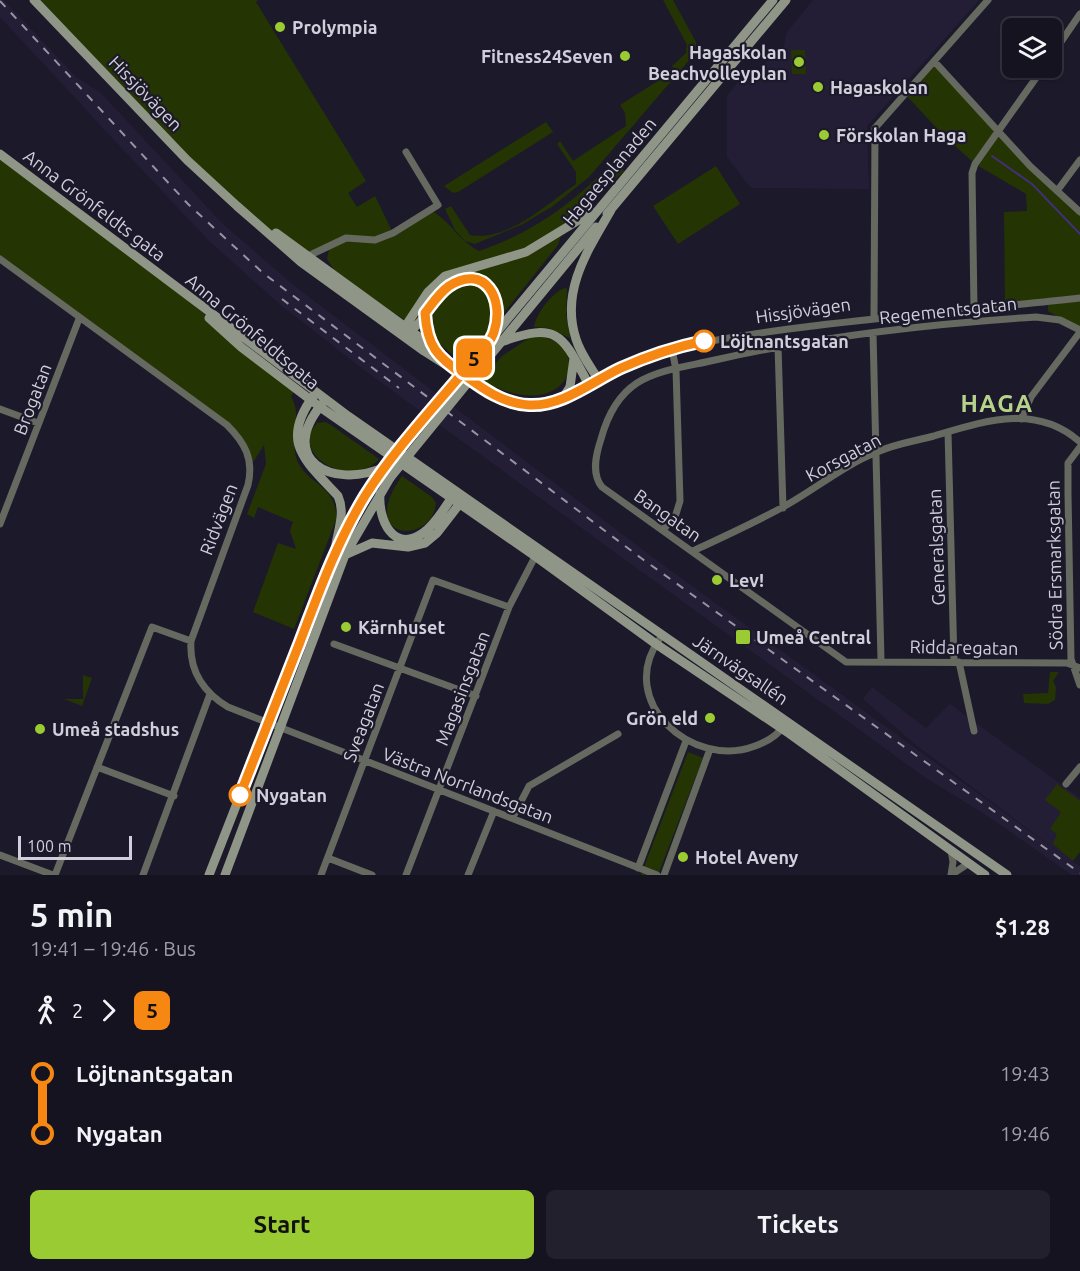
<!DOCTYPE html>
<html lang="en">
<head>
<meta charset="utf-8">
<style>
  body { margin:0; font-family:Ubuntu,sans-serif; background:#22202d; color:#f1f3f6; height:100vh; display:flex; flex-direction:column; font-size:22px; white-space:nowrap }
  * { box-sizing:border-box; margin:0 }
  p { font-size:20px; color:#9d9ea5 }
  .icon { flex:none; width:33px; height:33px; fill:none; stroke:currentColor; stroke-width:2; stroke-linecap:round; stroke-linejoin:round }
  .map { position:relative; height:875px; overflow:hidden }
  .panel { display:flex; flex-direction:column; background:#151320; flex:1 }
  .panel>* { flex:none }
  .badge { padding:0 12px; border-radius:9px; font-size:21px; line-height:39px }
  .controls { position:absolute; left:1002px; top:18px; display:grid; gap:12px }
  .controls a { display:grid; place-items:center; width:60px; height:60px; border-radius:9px; background:#151320; box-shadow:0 2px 4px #0004,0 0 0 2px #34323e; font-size:30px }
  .scale { position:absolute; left:18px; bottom:15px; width:114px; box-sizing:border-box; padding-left:6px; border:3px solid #d1cfdb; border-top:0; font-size:16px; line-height:21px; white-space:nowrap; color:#d1cfdb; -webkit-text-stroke:4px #1c192a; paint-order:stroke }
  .map>.badge { position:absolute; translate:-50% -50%; box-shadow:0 0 0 3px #fff }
  .legs { display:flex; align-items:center; gap:9px; height:66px; padding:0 30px; font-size:20px }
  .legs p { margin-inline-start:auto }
  .summary { display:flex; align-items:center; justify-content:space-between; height:102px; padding:0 30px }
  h1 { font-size:33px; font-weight:700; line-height:45px }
  .action { display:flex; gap:12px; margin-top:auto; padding:12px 30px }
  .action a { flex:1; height:69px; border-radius:9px; background:#9bcb32; color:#111; font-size:24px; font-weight:700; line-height:69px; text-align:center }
  .action a+a { background:#22202d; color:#f1f3f6 }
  ul { padding:0 30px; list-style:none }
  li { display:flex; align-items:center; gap:21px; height:60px; font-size:22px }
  li i { display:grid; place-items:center; width:9px; height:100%; margin:0 8px; background:currentColor }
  li i::after { content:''; width:15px; height:15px; margin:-8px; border:4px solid; border-radius:50%; background:#151320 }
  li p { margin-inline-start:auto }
  li:first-child i { background:linear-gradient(#0000 50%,currentColor 0) }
  li:last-child i { background:linear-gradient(currentColor 50%,#0000 0) }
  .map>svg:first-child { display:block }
  .built { fill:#231e36 }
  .green { fill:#253403 }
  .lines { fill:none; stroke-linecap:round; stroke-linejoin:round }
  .stream { stroke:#422f79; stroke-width:2 }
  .minor { stroke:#656960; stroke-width:7 }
  .secondary { stroke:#909687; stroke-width:9 }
  .rail { stroke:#9794a2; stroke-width:2; stroke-dasharray:8 8; stroke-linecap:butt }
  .secondary-bridge { stroke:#909687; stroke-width:9 }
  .line-1-casing { stroke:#fff; stroke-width:14 }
  .line-1 { stroke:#f68712; stroke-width:9 }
  .poi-dot { fill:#9bcb32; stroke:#1c192a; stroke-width:2 }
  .stop-1-dot { fill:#fff; stroke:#f68712; stroke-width:3 }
  .labels { text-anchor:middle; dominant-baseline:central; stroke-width:4.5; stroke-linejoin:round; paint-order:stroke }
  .poi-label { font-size:18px; font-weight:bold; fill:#d1cfdb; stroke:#1c192a; text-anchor:start }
  .street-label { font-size:18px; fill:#d1cfdb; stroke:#1c192a }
  .stop-label { font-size:18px; font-weight:bold; fill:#d1cfdb; stroke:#1c192a; text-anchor:start }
  .district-label { font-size:24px; font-weight:bold; letter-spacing:1.5px; fill:#b7d38b; stroke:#1c192a }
</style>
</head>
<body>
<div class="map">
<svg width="1080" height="875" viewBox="0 0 1080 875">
  <rect width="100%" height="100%" fill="#1c192a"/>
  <path class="built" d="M 0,0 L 4,0 L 76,77 L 101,93 L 223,224 L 297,288 L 659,562 L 1064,856 L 916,745 L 863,699 L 872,687 L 926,728 L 950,704 L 1080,798 L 1080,851 L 1072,861 L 1080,866 L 1080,875 L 1072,875 L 989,817 L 923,776 L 368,373 L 283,307 L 208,240 L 102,127 L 0,17 Z
    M 813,0 L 979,0 L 867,126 L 869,189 L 751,188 L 727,157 L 727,96 L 740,79 L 760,70 L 767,60 L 773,60 L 784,46 L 787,32 Z"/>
  <path class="green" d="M 34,0 L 258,0 L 256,2 L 366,181 L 348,193 L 357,207 L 375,196 L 393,233 L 432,211 C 451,222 459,241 479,251 C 532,233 576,202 614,160 L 624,171 L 564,226 L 558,245 L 463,364 L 435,340 L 338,276 L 327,259 L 330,245 L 306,256 L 237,206 Z
    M 663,0 L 673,0 L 696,42 L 697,51 L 589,177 L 553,206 L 523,224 L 475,244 L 465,241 L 455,230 L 445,209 L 451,206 L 470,235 C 507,242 547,204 576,184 L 576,172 L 557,144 L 560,141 L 573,161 L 626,126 L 625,113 L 620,105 L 675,70 L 672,66 L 686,53 L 687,45 Z
    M 791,50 L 805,50 L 806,74 L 792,74 Z
    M 934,61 L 1030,166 L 1080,212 L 1080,330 L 1048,311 L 1048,302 L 1005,305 L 1004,212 L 1027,211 L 1026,194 L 975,164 L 943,135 L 905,94 Z
    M 546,122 L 553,132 L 458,192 L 453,193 L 444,186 Z
    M 0,154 L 169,283 L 241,346 L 295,389 L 291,397 C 303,414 289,438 297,460 C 307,485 338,485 336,520 L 294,629 L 253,612 L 278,543 L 296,549 L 290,531 L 293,522 L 258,507 L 254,518 L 247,514 L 266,464 L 264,445 L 250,467 L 239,437 L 0,259 Z
    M 716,166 L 740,204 L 678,244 L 653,206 Z
    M 567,288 L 566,314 L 570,338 L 548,328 L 534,327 C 535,315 555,288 567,288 Z
    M 532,336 C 597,336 575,432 481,380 L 502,356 Z
    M 325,422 L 331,425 L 379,459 C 353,490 288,456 317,423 Z
    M 402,476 L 432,497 L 436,503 C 432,546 355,541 402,476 Z
    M 1050,672 L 1059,672 L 1053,681 L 1056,687 L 1055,700 L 1048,704 L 1024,703 L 1023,694 L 1048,693 Z
    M 83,675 L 92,678 L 82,706 L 64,699 L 83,699 Z
    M 688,752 L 703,758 L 658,875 L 641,875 Z
    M 1057,784 L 1080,801 L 1080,852 L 1073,861 L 1053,844 L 1057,834 L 1050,829 L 1061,812 L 1045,800 Z"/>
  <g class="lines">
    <path class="stream" d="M 992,156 L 1032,184 L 1080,234"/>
    <path class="minor" d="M 1052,55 L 1080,14
      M 934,61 L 1030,166 L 1080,212
      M 1057,191 L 1080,160
      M 304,258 L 346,238 L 375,240 L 393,233 L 438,205 L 406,152
      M 0,259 L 227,425 C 245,443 254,459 248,485 L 191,641 C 189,671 203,692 228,707 L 657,875
      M 974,308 L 972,173 L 975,164 L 1043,68
      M 874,317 L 875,128 L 988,0
      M 1080,330 L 1060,320 L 1036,317 C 928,324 821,336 715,360 C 690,366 659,369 637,383 C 617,396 607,417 601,439 C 596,454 591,474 602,487 L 846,662 L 1067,663 L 1080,668
      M 873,333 L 881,660
      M 778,346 L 783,508
      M 598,379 C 671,343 733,336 813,326 C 902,315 991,308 1080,298
      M 0,409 L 38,423
      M 1021,419 L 1031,397 L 1080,332
      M 948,432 L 954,662
      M 1080,447 L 1068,463 L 1068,494 L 1071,659 L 1080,685
      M 0,524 L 79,319
      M 663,530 L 676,514 L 680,501 L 676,370 L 672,349
      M 693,551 C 723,537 754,523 783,507 C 814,490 844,465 877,452 C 895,444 915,441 934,436 C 985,421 1036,403 1080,442
      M 659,640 C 616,701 692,770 755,746 C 766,742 778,736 784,725
      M 334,644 L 476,696
      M 959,662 L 974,731
      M 97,767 L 174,796
      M 1066,784 L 1080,767
      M 513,817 L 529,786 L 618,734
      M 951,850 L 953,862 L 951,875
      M 0,855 L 53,875
      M 328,858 L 372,875
      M 638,868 L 686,741
      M 55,875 L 152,627 L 191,641
      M 143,875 L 210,694
      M 321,875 L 433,580 L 509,607
      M 406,875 L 509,607 L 537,553
      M 468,875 L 494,811
      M 664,875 L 710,749
      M 951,875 L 969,863"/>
    <path class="secondary" d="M 34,0 L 187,160 L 237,206 L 301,262 L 424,351 L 495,396 L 521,404 L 547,404 L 598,379 C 590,366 580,353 576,339 C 560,291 588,250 611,210
      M 0,154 L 348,416 L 1007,875
      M 607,214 L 786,0
      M 276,233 L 430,345 L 442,358
      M 425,313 L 430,345
      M 209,318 L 241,347 L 320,407 L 535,556 L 656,644 L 790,734 L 985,875
      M 403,330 L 428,292 L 445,276 L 526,252 L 592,212
      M 405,333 C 431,322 433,287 467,279 C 498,281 500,307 494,332
      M 504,341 C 560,321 563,337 589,385
      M 471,363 L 773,0
      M 479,369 L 596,227
      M 314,395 C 279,443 305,460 338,496 C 345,512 339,527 336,544
      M 563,398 L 570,387 L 574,358
      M 322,404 C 277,458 330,491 385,467
      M 380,494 C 378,519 393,554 423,533 C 436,524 444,508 453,496
      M 345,555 L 372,543 L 408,547 L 425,543 L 437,533 L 461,502
      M 209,875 L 334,555 L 358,508 L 382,472
      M 225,875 L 345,555 L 390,478"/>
    <path class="rail" d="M 0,1 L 188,204 L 263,273 L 641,558 L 1080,873
      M 282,299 L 399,388"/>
    <path class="secondary-bridge" d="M 382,472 L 471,363
      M 390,478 L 479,369"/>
  </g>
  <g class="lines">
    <defs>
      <path id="line-1" d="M 240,795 C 260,744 280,693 300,642 C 319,592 337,542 365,496 C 392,453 428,414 461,375 C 471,362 489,347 494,332 C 505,299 485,263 449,286 C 439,293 432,304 425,313 C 427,346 437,357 464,375 C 483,389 504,404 529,405 C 562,407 593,381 621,368 C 648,356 675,347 704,341"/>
    </defs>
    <use href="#line-1" class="line-1-casing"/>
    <use href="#line-1" class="line-1"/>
  </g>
  <g class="poi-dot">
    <circle cx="280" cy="27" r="6"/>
    <circle cx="625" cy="56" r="6"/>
    <circle cx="799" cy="62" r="6"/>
    <circle cx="818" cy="87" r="6"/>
    <circle cx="824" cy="135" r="6"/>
    <circle cx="717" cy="580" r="6"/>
    <circle cx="346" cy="627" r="6"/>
    <rect x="735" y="629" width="16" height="16" rx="3"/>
    <circle cx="710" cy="718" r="6"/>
    <circle cx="40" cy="729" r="6"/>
    <circle cx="683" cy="857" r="6"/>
  </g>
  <g class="stop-1-dot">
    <circle cx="704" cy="341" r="10"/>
    <circle cx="240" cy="795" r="10"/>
  </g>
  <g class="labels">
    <g class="poi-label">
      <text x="292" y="27">Prolympia</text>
      <text x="787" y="52" text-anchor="end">Hagaskolan<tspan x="787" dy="21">Beachvolleyplan</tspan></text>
      <text x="613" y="56" text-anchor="end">Fitness24Seven</text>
      <text x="830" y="87">Hagaskolan</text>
      <text x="836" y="135">Förskolan Haga</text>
      <text x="729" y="580">Lev!</text>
      <text x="358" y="627">Kärnhuset</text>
      <text x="756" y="637">Umeå Central</text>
      <text x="698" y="718" text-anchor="end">Grön eld</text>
      <text x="52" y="729">Umeå stadshus</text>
      <text x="695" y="857">Hotel Aveny</text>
    </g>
    <g class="street-label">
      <text transform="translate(146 93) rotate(46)">Hissjövägen</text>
      <text transform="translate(609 171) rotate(-50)">Hagaesplanaden</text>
      <text transform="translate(95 205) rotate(37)">Anna Grönfeldts gata</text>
      <text transform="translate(803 310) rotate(-8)">Hissjövägen</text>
      <text transform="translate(948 310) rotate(-6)">Regementsgatan</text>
      <text transform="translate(253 331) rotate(40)">Anna Grönfeldtsgata</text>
      <text transform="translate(32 399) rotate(-69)">Brogatan</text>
      <text transform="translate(843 457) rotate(-28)">Korsgatan</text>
      <text transform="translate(668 515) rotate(35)">Bangatan</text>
      <text transform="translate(218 519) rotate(-69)">Ridvägen</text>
      <text transform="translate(936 547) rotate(-92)">Generalsgatan</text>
      <text transform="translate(1054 565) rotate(-91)">Södra Ersmarksgatan</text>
      <text transform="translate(964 647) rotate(1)">Riddaregatan</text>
      <text transform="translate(741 669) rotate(34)">Järnvägsallén</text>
      <text transform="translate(462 688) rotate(-69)">Magasinsgatan</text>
      <text transform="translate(363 722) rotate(-69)">Sveagatan</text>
      <text transform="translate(468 785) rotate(21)">Västra Norrlandsgatan</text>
    </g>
    <g class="stop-label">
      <text x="720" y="341">Löjtnantsgatan</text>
      <text x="256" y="795">Nygatan</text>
    </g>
    <g class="district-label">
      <text x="997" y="403">HAGA</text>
    </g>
  </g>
</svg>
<div class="controls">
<a><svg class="icon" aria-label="layers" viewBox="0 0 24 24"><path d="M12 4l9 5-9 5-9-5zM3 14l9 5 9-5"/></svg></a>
</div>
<div class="scale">100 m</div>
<b class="badge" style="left:474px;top:358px;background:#f68712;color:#111">5</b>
</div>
<section class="panel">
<div class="summary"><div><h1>5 min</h1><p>19:41 – 19:46 · Bus</p></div><b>$1.28</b></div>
<div class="legs"><svg class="icon" aria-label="walk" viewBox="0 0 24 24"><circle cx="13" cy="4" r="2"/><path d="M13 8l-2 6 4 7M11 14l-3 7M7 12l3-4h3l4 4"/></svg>2<svg class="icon" aria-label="forward" viewBox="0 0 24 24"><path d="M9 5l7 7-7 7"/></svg><b class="badge" style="background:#f68712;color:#111">5</b></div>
<ul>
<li><i style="color:#f68712"></i><b>Löjtnantsgatan</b><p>19:43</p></li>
<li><i style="color:#f68712"></i><b>Nygatan</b><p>19:46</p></li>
</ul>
<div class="action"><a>Start</a><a>Tickets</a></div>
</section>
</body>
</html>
